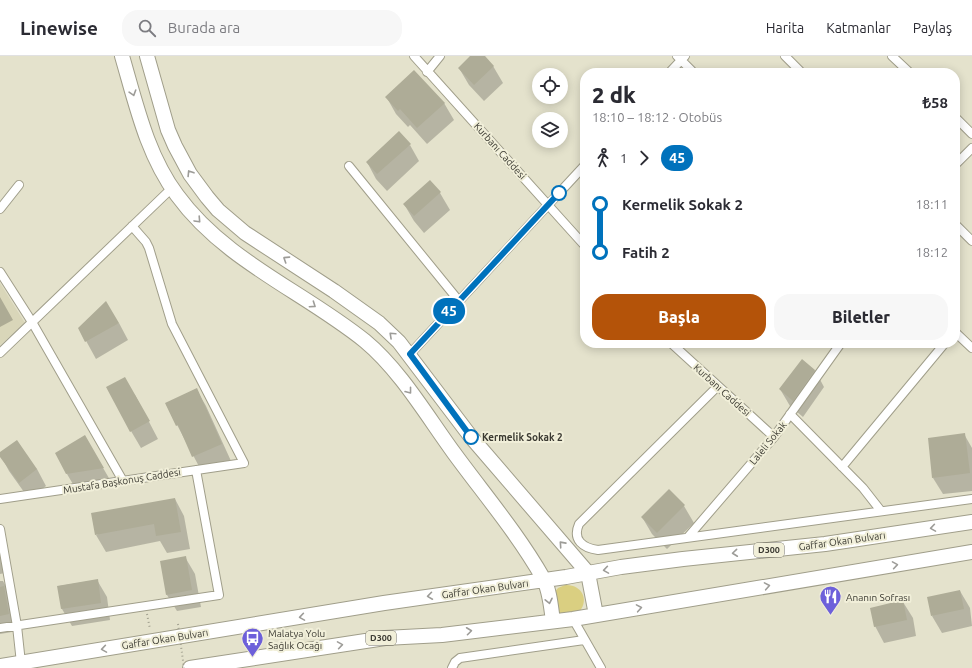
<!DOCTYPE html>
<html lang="tr">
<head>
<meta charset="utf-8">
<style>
  body { margin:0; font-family:Ubuntu,sans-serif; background:#f7f7f7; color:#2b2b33; height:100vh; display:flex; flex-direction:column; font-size:15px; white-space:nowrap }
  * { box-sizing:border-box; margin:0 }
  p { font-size:13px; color:#7c7c81 }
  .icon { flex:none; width:22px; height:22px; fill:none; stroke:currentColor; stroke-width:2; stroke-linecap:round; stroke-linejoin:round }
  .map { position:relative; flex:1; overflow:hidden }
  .drawer { position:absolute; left:580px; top:12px; width:380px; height:280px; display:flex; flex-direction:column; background:#fff; border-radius:16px; box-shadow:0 2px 10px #0003 }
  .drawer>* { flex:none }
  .badge { padding:0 8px; border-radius:13px; font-size:14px; line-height:26px }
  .tools { position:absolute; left:532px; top:12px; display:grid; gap:8px }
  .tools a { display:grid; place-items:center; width:36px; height:36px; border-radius:50%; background:#fff; box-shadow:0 2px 10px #0003; font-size:20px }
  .map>.badge { position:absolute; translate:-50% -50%; box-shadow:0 0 0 2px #fff }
  .legs { display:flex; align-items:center; gap:6px; height:44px; padding:0 12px; font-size:13px }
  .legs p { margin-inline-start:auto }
  .head { display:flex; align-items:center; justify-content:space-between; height:68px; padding:0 12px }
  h1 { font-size:22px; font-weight:800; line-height:30px }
  .action { display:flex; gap:8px; margin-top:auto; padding:8px 12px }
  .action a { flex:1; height:46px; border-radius:16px; background:#b45309; color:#fff; font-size:16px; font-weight:800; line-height:46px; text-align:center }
  .action a+a { background:#f7f7f7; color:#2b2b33 }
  ul { padding:0 12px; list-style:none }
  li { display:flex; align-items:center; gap:14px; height:48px; font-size:15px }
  li i { display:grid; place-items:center; width:6px; height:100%; margin:0 5px; background:currentColor }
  li i::after { content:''; width:10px; height:10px; margin:-5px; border:3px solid; border-radius:50%; background:#fff }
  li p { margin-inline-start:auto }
  li:first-child i { background:linear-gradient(#0000 50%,currentColor 0) }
  li:last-child i { background:linear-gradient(currentColor 50%,#0000 0) }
  header { display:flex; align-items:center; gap:24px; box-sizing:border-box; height:56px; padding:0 20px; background:#fff; border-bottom:1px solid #e1e1e2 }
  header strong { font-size:19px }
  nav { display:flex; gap:22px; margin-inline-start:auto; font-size:14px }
  .search { width:280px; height:36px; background:#f7f7f7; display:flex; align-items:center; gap:10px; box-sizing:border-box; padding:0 14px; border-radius:16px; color:#7c7c81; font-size:15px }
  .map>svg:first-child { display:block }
  .built { fill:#d9d6b9 }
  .green { fill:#dacf81 }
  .shadow { fill:#0003 }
  .building { fill:#aeac97 }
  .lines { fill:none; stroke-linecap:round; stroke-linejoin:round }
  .minor-casing { stroke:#a09e8a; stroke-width:10 }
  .trunk-casing { stroke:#a09e8a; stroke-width:16 }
  .path { stroke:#a1a08f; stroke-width:2; stroke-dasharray:1 3; stroke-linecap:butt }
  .minor { stroke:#fff; stroke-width:8 }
  .trunk { stroke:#fff; stroke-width:14 }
  .path-bridge { stroke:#a1a08f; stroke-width:2; stroke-dasharray:1 3; stroke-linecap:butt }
  .oneway { stroke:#9d9c98 }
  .line-1-casing { stroke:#fff; stroke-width:9 }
  .line-1 { stroke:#0072bc; stroke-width:6 }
  .stop-1-dot { fill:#fff; stroke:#0072bc; stroke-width:2 }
  .labels { text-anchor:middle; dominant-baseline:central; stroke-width:4; stroke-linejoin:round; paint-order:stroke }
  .shield { fill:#f1efd9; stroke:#727064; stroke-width:1 }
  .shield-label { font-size:9px; font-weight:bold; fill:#3b3a32 }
  .street-label { font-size:10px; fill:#3b3a32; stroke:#f1efd9 }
  .stop-label { font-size:10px; font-weight:bold; fill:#3b3a32; stroke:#f1efd9; text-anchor:start }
  .poi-label { font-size:10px; fill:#3b3a32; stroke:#f1efd9; text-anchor:start }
</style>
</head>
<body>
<header>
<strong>Linewise</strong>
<div class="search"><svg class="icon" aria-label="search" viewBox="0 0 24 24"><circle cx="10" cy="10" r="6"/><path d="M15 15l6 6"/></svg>Burada ara</div>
<nav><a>Harita</a><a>Katmanlar</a><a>Paylaş</a></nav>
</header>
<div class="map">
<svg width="972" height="612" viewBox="0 0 972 612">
  <rect width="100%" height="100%" fill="#e4e2cc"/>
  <path class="built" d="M 0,227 L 25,267 L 0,289 Z"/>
  <path class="green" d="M 565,529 C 582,528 591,545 577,558 L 561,559 L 557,556 L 553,538 L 558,532 Z"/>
  <path class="shadow" d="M 472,0 L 483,0 L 493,10 L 503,27 L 484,45 L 469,29 L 459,12 Z
    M 387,42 L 444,47 L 454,64 L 427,88 L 410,69 L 408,71 L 396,58 Z
    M 410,89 L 419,105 L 387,135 L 376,123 L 367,106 Z
    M 430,125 L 440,137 L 450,154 L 424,177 L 414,165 L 404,148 Z
    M 0,241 L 13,264 L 0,271 Z
    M 119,267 L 128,284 L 96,303 L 79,272 Z
    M 815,314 L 824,331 L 803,361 L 790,350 L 780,333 Z
    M 196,333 L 206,350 L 231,405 L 203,418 L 166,348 Z
    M 135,339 L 158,383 L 141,392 L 131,375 Z
    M 964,378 L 972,392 L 972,435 L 943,438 L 933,422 Z
    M 85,381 L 113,429 L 77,435 L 67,418 Z
    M 0,398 L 37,413 L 46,430 L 29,443 L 9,415 Z
    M 669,435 L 684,450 L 694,467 L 667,493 L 652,478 L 642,461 Z
    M 175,443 L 184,460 L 190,493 L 167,497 L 160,485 L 106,496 L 96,479 Z
    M 0,488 L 5,517 L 0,518 Z
    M 185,501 L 195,518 L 201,551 L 177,555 L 167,539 Z
    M 97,524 L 107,541 L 110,564 L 72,570 L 62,553 L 59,530 Z
    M 0,525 L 3,525 L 12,542 L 18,575 L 0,578 Z
    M 960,535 L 970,552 L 972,570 L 942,577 L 932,560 Z
    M 903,546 L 913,562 L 916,580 L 884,587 L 875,570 Z"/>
  <path class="building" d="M 470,0 L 485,0 L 494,10 L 474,29 L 458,12 Z
    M 414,14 L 445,47 L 417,72 L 400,53 L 398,55 L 385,41 Z
    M 399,75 L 411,88 L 377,118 L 366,106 Z
    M 430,124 L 441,136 L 414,160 L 403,148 Z
    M 106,245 L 119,267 L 85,286 L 78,272 Z
    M 802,303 L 815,314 L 793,345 L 779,333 Z
    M 125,321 L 150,365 L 130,376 L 106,331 Z
    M 197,332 L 222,388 L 192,401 L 178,369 L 176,370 L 165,347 Z
    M 965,377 L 970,417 L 932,422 L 928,382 Z
    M 85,379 L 104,412 L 66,418 L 55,397 Z
    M 17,384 L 37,413 L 19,427 L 0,401 L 0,396 Z
    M 669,433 L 685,449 L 657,477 L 641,461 Z
    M 175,442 L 181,476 L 156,480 L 154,468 L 95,479 L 91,457 Z
    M 186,500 L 192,534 L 166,539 L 160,505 Z
    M 98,523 L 101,547 L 61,553 L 57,530 Z
    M 4,530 L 9,558 L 0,560 L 0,531 Z
    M 960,534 L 964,553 L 931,560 L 927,541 Z
    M 903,544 L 907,564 L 874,571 L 870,552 Z"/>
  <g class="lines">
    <defs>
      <path id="minor" d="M 414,0 L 585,190
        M 677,0 L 694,17
        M 785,0 L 802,17
        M 892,0 L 910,17
        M 427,16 L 440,0
        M 669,17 L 685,0
        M 955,61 L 972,78
        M 955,109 L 972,92
        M 349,110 L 459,245
        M 0,153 L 19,129
        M 955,168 L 972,185
        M 0,216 L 32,266 L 123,425
        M 955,276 L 972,292
        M 671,287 L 774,381
        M 0,297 L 172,132
        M 410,298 L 585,109
        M 718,330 L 579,468 C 572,484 583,492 598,494 L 972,443
        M 790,358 L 863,432 L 881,455
        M 842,411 L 945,287
        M 0,443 L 244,407 L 172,268 L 149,192 L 146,186 L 132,170
        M 0,473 L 17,570 L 21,607
        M 688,481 L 774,381 L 841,287
        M 573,563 L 601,612
        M 0,572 L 219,539 L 196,414
        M 452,612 L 455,606 L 460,602 L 584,584"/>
      <path id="trunk" d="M 122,0 C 136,48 147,99 177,139 C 225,205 303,235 365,285 C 400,314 427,360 454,397 C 484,438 518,478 543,522 C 550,534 551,552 553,565
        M 147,0 L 168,74 L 175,90 L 190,118 L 207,141 L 218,154 L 245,177 L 334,235 L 379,267 L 399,286 L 471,381 L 588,517 L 596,559
        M 0,610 L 384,547 L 566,521 L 621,511 L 683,503 L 825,488 L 972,466
        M 190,612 L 385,582 L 442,579 L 573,563 L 972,496"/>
    </defs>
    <use href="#minor" class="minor-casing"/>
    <use href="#trunk" class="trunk-casing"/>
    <path class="path" d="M 147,558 L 150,573"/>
    <use href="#minor" class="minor"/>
    <use href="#trunk" class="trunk"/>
    <path class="path-bridge" d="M 178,568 L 184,612"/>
  </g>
  <defs><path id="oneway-chevron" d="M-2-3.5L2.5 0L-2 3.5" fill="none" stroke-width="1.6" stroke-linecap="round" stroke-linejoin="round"/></defs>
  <g class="oneway">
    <use href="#oneway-chevron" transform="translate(133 37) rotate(73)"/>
    <use href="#oneway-chevron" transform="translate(190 117) rotate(-122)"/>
    <use href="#oneway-chevron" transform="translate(198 164) rotate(47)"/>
    <use href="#oneway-chevron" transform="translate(286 203) rotate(-147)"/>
    <use href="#oneway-chevron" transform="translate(313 249) rotate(34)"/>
    <use href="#oneway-chevron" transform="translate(392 279) rotate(-137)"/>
    <use href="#oneway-chevron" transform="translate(409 335) rotate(52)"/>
    <use href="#oneway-chevron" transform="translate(933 472) rotate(171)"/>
    <use href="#oneway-chevron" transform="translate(562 488) rotate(-132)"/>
    <use href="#oneway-chevron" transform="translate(735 497) rotate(174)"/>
    <use href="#oneway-chevron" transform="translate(895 509) rotate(-9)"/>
    <use href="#oneway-chevron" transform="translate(606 514) rotate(171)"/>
    <use href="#oneway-chevron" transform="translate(767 530) rotate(-10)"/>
    <use href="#oneway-chevron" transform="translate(430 540) rotate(172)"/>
    <use href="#oneway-chevron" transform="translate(549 545) rotate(78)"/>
    <use href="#oneway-chevron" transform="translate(639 552) rotate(-10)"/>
    <use href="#oneway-chevron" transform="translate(302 561) rotate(171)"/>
    <use href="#oneway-chevron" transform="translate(469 575) rotate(-7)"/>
    <use href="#oneway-chevron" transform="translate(340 589) rotate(-9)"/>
    <use href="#oneway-chevron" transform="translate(104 593) rotate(171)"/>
  </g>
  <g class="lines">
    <defs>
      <path id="line-1" d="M 471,381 L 410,298 L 559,137"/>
    </defs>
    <use href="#line-1" class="line-1-casing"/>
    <use href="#line-1" class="line-1"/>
  </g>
  <defs>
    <symbol id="restaurant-pin" viewBox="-11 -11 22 30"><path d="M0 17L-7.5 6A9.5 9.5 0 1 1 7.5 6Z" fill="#6d60da" stroke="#f1efd9"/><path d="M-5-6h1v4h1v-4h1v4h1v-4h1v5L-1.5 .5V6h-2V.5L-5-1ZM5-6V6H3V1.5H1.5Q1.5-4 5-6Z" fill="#fff"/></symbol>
    <symbol id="bus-pin" viewBox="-11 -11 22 30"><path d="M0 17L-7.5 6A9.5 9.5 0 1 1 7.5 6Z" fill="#6d60da" stroke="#f1efd9"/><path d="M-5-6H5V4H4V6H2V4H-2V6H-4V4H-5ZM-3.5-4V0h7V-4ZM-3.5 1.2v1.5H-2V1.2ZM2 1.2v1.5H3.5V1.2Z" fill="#fff"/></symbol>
  </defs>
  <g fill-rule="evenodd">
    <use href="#restaurant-pin" x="818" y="528" width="25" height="34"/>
    <use href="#bus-pin" x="240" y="570" width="25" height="34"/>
  </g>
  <g class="stop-1-dot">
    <circle cx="559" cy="137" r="7"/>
    <circle cx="471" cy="381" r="7"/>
  </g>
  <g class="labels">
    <g class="shield">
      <rect x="754" y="487" width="30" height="14" rx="3"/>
      <rect x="366" y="575" width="30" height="14" rx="3"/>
    </g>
    <g class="shield-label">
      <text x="769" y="494">D300</text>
      <text x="381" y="582">D300</text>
    </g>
    <g class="street-label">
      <text transform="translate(500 95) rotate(48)">Kurbanı Caddesi</text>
      <text transform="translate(722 334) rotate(42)">Kurbanı Caddesi</text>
      <text transform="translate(768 387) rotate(-51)">Laleli Sokak</text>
      <text transform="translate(122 425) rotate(-9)">Mustafa Başkonuş Caddesi</text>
      <text transform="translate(842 485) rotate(-8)">Gaffar Okan Bulvarı</text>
      <text transform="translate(485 533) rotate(-8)">Gaffar Okan Bulvarı</text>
      <text transform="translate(165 583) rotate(-9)">Gaffar Okan Bulvarı</text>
    </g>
    <g class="stop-label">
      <text x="482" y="381">Kermelik Sokak 2</text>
    </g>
    <g class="poi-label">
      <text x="846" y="541">Ananın Sofrası</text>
      <text x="268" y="577">Malatya Yolu<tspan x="268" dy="12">Sağlık Ocağı</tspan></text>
    </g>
  </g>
</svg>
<div class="tools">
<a><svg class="icon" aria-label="locate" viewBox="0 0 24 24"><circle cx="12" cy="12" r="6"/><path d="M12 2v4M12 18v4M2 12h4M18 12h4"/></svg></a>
<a><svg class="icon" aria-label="layers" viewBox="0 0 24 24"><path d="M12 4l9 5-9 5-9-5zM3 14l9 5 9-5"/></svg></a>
</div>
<b class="badge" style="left:449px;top:255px;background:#0072bc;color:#fff">45</b>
<section class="drawer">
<div class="head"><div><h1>2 dk</h1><p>18:10 – 18:12 · Otobüs</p></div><b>₺58</b></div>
<div class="legs"><svg class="icon" aria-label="walk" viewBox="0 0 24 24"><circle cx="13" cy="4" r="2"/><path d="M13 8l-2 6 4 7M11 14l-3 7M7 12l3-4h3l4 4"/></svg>1<svg class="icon" aria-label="forward" viewBox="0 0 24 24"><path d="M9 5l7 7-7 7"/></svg><b class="badge" style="background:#0072bc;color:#fff">45</b></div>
<ul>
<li><i style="color:#0072bc"></i><b>Kermelik Sokak 2</b><p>18:11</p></li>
<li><i style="color:#0072bc"></i><b>Fatih 2</b><p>18:12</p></li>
</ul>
<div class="action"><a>Başla</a><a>Biletler</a></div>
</section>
</div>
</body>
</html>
